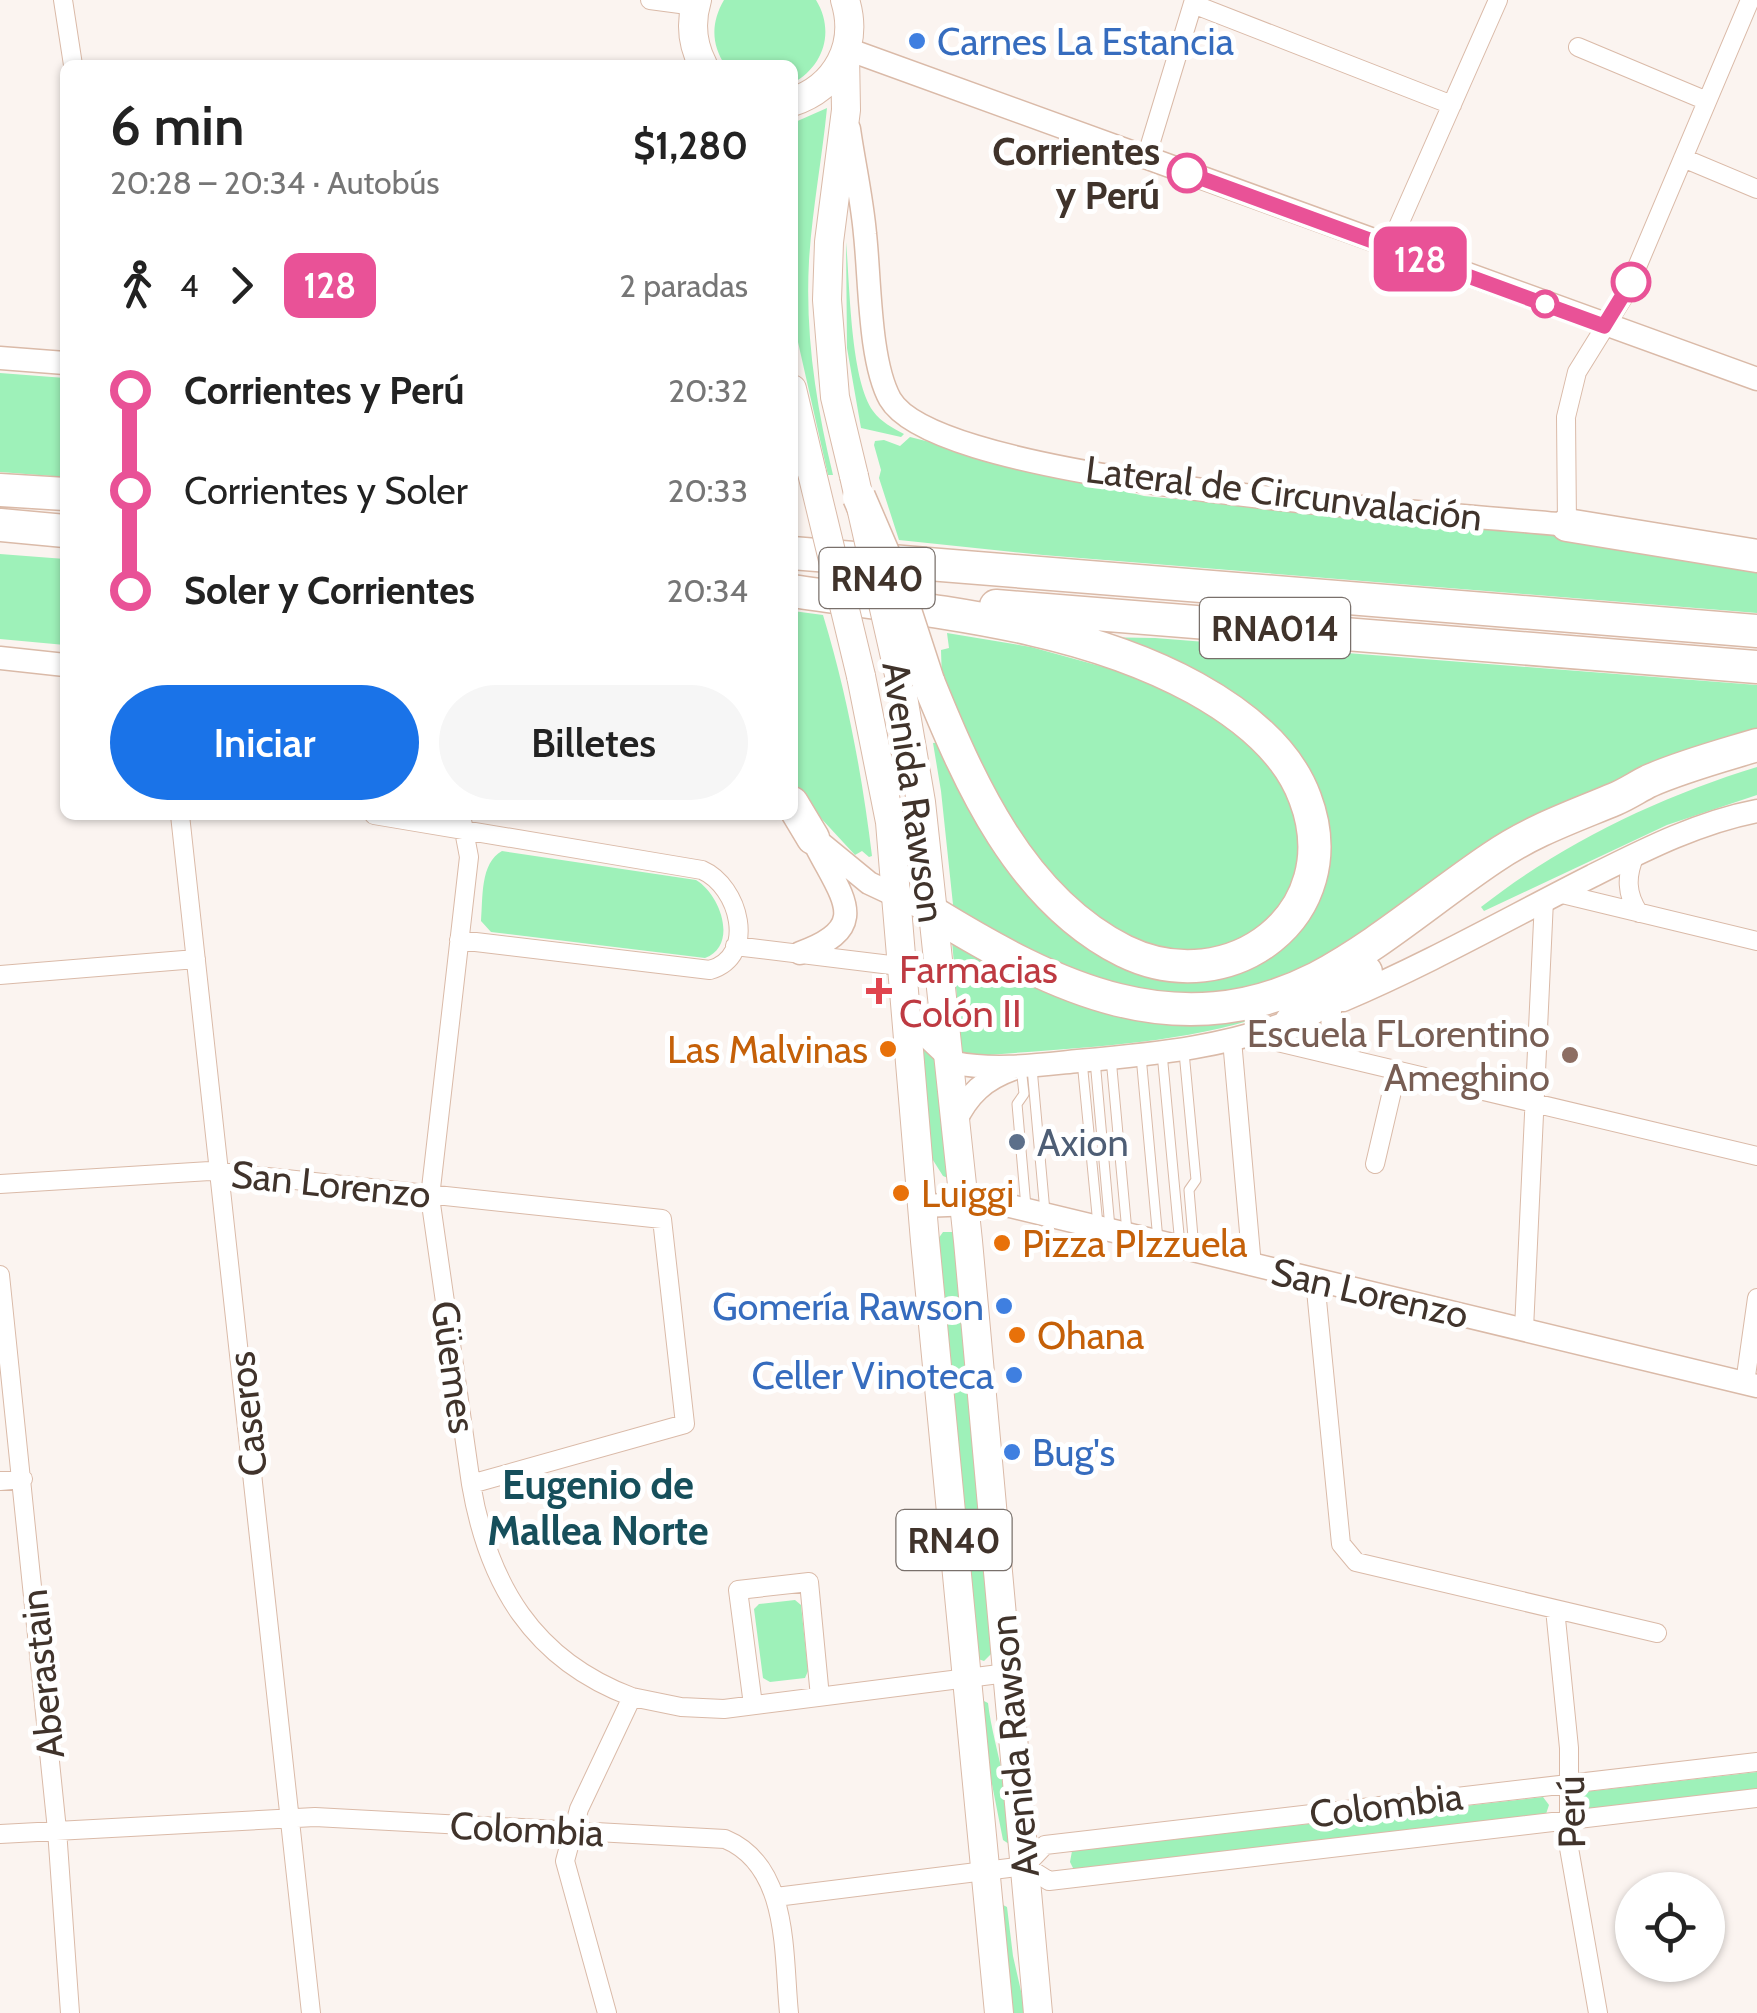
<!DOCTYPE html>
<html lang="es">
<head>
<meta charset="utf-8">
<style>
  body { margin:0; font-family:Cabin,sans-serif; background:#f6f6f6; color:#222; height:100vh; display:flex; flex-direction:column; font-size:38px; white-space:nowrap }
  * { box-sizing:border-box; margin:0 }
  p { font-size:32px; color:#767676 }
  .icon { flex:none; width:55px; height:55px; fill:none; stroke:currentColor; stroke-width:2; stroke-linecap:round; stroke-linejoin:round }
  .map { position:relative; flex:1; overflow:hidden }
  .panel { position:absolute; left:60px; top:60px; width:738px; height:760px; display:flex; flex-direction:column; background:#fff; border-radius:15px; box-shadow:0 2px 8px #0004 }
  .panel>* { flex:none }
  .badge { padding:0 20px; border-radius:15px; font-size:35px; line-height:65px }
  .controls { position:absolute; left:1615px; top:1872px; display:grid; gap:20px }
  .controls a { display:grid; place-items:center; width:110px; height:110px; border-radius:50%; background:#fff; box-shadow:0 2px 8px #0004; font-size:50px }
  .map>.badge { position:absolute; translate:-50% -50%; box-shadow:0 0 0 5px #fff }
  .legs { display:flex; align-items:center; gap:15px; height:110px; padding:0 50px; font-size:32px }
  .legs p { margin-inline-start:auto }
  .summary { display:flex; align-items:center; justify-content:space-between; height:170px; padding:0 50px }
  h1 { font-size:55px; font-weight:600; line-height:75px }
  .button { display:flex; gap:20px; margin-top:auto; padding:20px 50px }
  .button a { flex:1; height:115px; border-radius:60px; background:#1a73e8; color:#fff; font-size:40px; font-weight:600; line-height:115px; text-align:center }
  .button a+a { background:#f6f6f6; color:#222 }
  ul { padding:0 50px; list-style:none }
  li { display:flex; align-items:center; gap:35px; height:100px; font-size:38px }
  li i { display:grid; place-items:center; width:15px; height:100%; margin:0 12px; background:currentColor }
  li i::after { content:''; width:25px; height:25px; margin:-12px; border:8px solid; border-radius:50%; background:#fff }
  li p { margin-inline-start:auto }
  li:first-child i { background:linear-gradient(#0000 50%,currentColor 0) }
  li:last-child i { background:linear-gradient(currentColor 50%,#0000 0) }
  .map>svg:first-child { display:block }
  .green { fill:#9ef1b9 }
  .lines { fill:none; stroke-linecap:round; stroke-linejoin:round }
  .service-casing { stroke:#dabaa8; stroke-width:11 }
  .minor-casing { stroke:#dabaa8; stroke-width:20 }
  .tertiary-casing { stroke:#dabaa8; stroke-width:25 }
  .primary-casing { stroke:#dabaa8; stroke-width:30 }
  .trunk-casing { stroke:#dabaa8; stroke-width:30 }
  .motorway-casing { stroke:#dabaa8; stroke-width:35 }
  .service { stroke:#fff; stroke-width:9 }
  .minor { stroke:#fff; stroke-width:18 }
  .tertiary { stroke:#fff; stroke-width:22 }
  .primary { stroke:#fff; stroke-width:28 }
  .trunk { stroke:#fff; stroke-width:28 }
  .motorway { stroke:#fff; stroke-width:32 }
  .trunk-bridge-casing { stroke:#dabaa8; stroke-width:30; stroke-linecap:butt }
  .motorway-bridge-casing { stroke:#dabaa8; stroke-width:35; stroke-linecap:butt }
  .trunk-bridge { stroke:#fff; stroke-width:28 }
  .motorway-bridge { stroke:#fff; stroke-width:32 }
  .line-1-casing { stroke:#fff; stroke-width:22 }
  .line-1 { stroke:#e95297; stroke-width:15 }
  .shop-dot { fill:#3f7fe0; stroke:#fff; stroke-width:4 }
  .stop-1-dot { fill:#fff; stroke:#e95297; stroke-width:5 }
  .health-dot { fill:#e0444e; stroke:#fff; stroke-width:4 }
  .food-dot { fill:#e8710a; stroke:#fff; stroke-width:4 }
  .education-dot { fill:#8d6e63; stroke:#fff; stroke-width:4 }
  .service-dot { fill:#5c6f8a; stroke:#fff; stroke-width:4 }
  .labels { text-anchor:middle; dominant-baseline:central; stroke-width:10; stroke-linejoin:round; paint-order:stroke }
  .shield { fill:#fff; stroke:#79706b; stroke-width:2.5 }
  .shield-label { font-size:35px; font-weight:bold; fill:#40332b }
  .shop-label { font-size:38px; fill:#366cbe; stroke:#fff; text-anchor:start }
  .stop-label { font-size:38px; font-weight:bold; fill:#40332b; stroke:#fff; text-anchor:end }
  .street-label { font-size:38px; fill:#40332b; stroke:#fff }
  .health-label { font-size:38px; fill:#be3a42; stroke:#fff; text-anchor:start }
  .education-label { font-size:38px; fill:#785e54; stroke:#fff; text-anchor:end }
  .food-label { font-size:38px; fill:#c56008; stroke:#fff; text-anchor:start }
  .service-label { font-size:38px; fill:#4e5e75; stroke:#fff; text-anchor:start }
  .neighbourhood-label { font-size:40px; font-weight:bold; fill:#164f5b; stroke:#fff }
</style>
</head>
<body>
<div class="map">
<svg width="1757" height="2013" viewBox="0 0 1757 2013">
  <rect width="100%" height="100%" fill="#fbf4f0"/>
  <path class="green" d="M 724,0 L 816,0 C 835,31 824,66 793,83 L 792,65 L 725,65 C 711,44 711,22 724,0 Z
    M 827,108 C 822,159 812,211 809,261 C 805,334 816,405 833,475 L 828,475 L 793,320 L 793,123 Z
    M 846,242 C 850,284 850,378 873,411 C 881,422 893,428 904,434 L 901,437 L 861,428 L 847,348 Z
    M 0,373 L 65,378 L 65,477 L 0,472 Z
    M 910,437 L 1144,496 L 1563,536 L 1757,571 L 1757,613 L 1043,555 L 899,540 L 879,478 L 881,470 L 874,445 L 875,441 L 884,440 L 900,446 Z
    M 0,554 L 65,559 L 65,645 L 0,639 Z
    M 793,611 L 823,615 C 847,694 862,774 872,856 L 869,857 L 862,851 L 855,855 L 793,788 Z
    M 947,633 L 1031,647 L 1129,674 L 1197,706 L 1231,728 L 1255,749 L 1281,783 L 1299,826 L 1300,865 L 1280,911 L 1241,944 L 1171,954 L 1113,929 L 1073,898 L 1034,855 L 975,762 L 942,682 L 941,650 L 949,648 Z
    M 1094,637 L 1155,638 L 1757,685 L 1757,731 L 1689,749 L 1586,793 L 1536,819 L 1349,948 L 1224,999 L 1089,986 L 954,914 L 941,791 L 933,743 L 943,742 L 1011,864 L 1164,976 L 1304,916 L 1300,771 Z
    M 1757,767 L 1757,795 L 1667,825 L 1484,911 L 1481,907 C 1561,844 1659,797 1757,767 Z
    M 502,851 L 696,880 C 720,894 739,945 705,958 L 491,932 L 481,921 C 483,898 480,863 502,851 Z
    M 952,941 L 1016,973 L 1284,1009 C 1185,1047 1071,1047 966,1057 L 962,1056 Z
    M 921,1046 L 937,1062 L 948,1178 L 943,1176 L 931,1157 Z
    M 943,1232 L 953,1232 L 958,1237 L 994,1651 L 984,1661 L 978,1659 L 938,1239 Z
    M 795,1600 L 801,1605 L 808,1671 L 805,1678 L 770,1682 L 763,1678 L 754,1609 L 759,1604 Z
    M 982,1700 L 988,1703 C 993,1747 1015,1802 1009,1844 L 1003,1840 L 988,1764 Z
    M 1757,1772 L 1757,1790 L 1586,1810 L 1581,1801 L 1583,1792 Z
    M 1543,1797 L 1549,1805 L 1546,1814 L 1074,1870 L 1070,1862 L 1072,1851 Z
    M 1003,1905 L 1007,1907 L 1013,1956 L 1026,2013 L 1011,2013 Z"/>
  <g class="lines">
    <defs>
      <path id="service" d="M 1184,1052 L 1196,1180 L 1189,1190 L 1194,1249
        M 1162,1053 L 1180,1245
        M 1141,1056 L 1158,1240
        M 1111,1058 L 1127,1232
        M 1095,1060 L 1110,1228
        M 1082,1061 L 1098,1225
        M 1021,1067 L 1024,1094 L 1017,1104 L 1026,1207
        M 1032,1068 L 1045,1212"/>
      <path id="minor" d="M 63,0 L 73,65
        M 650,0 L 695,6
        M 1193,4 L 1452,105
        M 1578,47 L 1707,101
        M 1146,158 L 1194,0
        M 1683,158 L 1757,189
        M 1389,247 L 1498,0
        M 1567,525 L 1566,417 L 1577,372 L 1626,293 L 1750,0
        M 180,815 L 311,2013
        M 374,815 L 702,870 C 739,886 758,956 710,970 L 459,940
        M 461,815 L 469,857 L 430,1197 L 471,1484 C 488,1584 533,1660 632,1697 L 579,1809 L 565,1861 L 607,2013
        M 1635,855 C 1626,876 1626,894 1639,913
        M 1558,893 L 1757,941
        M 735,946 L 940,971
        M 0,975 L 196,959
        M 1337,996 C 1327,1018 1328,1037 1341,1057
        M 1252,1036 L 1757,1156
        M 1232,1040 L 1252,1266
        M 1375,1164 L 1397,1070
        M 0,1184 L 210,1171 L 662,1219 L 685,1424 L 471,1484
        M 0,1275 L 57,1830 L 70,2013
        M 1315,1280 L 1341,1544 L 1356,1562 L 1657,1633
        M 1524,1329 L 1544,900
        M 1745,1383 L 1757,1298
        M 0,1481 L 23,1479
        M 1555,1609 L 1569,1748 L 1569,1848 L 1598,2013
        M 632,1697 L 681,1707 L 724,1709 L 1007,1673
        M 753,1705 L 738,1590 L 809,1582 L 820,1697
        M 0,1834 L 315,1817 L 725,1839 C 790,1866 783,1955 789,2013
        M 1025,1866 L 1049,1881 L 1757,1798
        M 776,1897 L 1025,1866 L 1045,1845 L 1757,1762"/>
      <path id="tertiary" d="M 847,49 L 1757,379
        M 849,129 C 854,164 862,199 865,234 C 870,279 869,361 890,399 C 940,486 1455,513 1567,525
        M 0,358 L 65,363
        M 0,658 L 65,665
        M 802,828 L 869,883 L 933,913
        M 800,953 C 872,927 843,899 816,846
        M 1343,1000 C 1428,964 1509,918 1592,876 C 1644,850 1699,822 1757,811
        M 906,1017 L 955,1063 C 995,1071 1038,1065 1078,1061 C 1156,1054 1231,1047 1304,1016
        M 955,1122 C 968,1094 985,1079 1013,1069
        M 922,1206 L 998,1203 L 1757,1386"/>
      <path id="primary" d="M 896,896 L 925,1241 L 999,2013
        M 933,913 L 968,1241 L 1038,2013"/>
      <path id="trunk" d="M 697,0 C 690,23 692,44 703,65
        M 845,54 L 846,110 L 829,242 L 827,300 L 835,397 L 854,476
        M 792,102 C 837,87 859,45 845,0
        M 792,389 L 812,473
        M 861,676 L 890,822 L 896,896
        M 900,679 L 921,802 L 933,913"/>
      <path id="motorway" d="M 0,490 L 65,494
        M 0,525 L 65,531
        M 1567,525 L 1757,556
        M 792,553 L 1757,631
        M 792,591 C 926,611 1075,622 1195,688 C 1240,713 1287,749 1305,798 C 1349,914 1230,1003 1124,951 C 1020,899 969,782 928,681
        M 996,606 L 1757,667
        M 792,803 L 813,838
        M 933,913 C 1054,987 1177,1049 1317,978 C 1379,945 1434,897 1492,858 C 1531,831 1572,817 1615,799 C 1627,794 1637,787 1649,781 C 1683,766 1721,756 1757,745
        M 1291,1022 L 1366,972"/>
    </defs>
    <use href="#service" class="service-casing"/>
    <use href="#minor" class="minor-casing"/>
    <use href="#tertiary" class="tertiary-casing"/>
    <use href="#primary" class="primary-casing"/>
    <use href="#trunk" class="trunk-casing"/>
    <use href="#motorway" class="motorway-casing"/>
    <use href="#service" class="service"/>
    <use href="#minor" class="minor"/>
    <use href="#tertiary" class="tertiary"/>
    <use href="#primary" class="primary"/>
    <use href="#trunk" class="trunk"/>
    <use href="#motorway" class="motorway"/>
    <defs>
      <path id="trunk-bridge" d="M 812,473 L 861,676
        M 854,476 L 900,679"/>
      <path id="motorway-bridge" d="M 859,497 L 896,583 L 928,681"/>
    </defs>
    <use href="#trunk-bridge" class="trunk-bridge-casing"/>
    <use href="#motorway-bridge" class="motorway-bridge-casing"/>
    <use href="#trunk-bridge" class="trunk-bridge"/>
    <use href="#motorway-bridge" class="motorway-bridge"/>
  </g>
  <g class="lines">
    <defs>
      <path id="line-1" d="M 1187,173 L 1604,326 L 1631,282"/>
    </defs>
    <use href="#line-1" class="line-1-casing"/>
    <use href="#line-1" class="line-1"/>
  </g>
  <g class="shop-dot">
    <circle cx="917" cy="41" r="10"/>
    <circle cx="1004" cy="1306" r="10"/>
    <circle cx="1014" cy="1375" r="10"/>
    <circle cx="1012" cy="1452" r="10"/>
  </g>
  <g class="stop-1-dot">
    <circle cx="1187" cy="173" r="18"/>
    <circle cx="1631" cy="282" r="18"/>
    <circle cx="1545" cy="304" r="12"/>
  </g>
  <path class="health-dot" d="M874 976h10v10h10v10h-10v10h-10v-10h-10v-10h10z"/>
  <g class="food-dot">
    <circle cx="888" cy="1049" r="10"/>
    <circle cx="901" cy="1193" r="10"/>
    <circle cx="1002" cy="1243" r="10"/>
    <circle cx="1017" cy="1335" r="10"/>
  </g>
  <circle class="education-dot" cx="1570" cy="1055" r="10"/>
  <circle class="service-dot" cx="1017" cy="1142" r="10"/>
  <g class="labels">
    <g class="shield">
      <rect x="819.5" y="548" width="115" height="60" rx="8"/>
      <rect x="1200" y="598" width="150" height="60" rx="8"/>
      <rect x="896.5" y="1510" width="115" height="60" rx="8"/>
    </g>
    <g class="shield-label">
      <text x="877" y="578">RN40</text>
      <text x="1275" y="628">RNA014</text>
      <text x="954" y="1540">RN40</text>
    </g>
    <g class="shop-label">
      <text x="937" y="41">Carnes La Estancia</text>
      <text x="984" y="1306" text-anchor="end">Gomería Rawson</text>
      <text x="994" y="1375" text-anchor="end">Celler Vinoteca</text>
      <text x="1032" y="1452">Bug's</text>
    </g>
    <g class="stop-label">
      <text x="1160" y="151">Corrientes<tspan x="1160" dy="44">y Perú</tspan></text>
    </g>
    <g class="street-label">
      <text transform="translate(1284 493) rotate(7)">Lateral de Circunvalación</text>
      <text transform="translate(914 792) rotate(82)">Avenida Rawson</text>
      <text transform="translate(331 1184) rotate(6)">San Lorenzo</text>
      <text transform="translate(1370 1293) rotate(13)">San Lorenzo</text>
      <text transform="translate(454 1367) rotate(82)">Güemes</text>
      <text transform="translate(247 1414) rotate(-96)">Caseros</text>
      <text transform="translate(42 1674) rotate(-96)">Aberastain</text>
      <text transform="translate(1014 1746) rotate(-95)">Avenida Rawson</text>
      <text transform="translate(1386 1805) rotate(-7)">Colombia</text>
      <text transform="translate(1571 1812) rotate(-91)">Perú</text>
      <text transform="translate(527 1829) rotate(3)">Colombia</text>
    </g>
    <g class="health-label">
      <text x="899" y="969">Farmacias<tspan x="899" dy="44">Colón II</tspan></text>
    </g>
    <g class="education-label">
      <text x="1550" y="1033">Escuela FLorentino<tspan x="1550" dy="44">Ameghino</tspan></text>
    </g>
    <g class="food-label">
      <text x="868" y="1049" text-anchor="end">Las Malvinas</text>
      <text x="921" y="1193">Luiggi</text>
      <text x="1022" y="1243">Pizza PIzzuela</text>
      <text x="1037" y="1335">Ohana</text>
    </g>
    <g class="service-label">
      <text x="1037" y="1142">Axion</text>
    </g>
    <g class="neighbourhood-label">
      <text x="598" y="1484">Eugenio de<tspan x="598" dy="46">Mallea Norte</tspan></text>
    </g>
  </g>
</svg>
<div class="controls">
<a><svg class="icon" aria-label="locate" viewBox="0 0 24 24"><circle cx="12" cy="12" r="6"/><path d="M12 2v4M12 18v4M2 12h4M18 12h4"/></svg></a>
</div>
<b class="badge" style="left:1420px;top:259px;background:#e95297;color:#fff">128</b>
<section class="panel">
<div class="summary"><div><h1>6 min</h1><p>20:28 – 20:34 · Autobús</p></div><b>$1,280</b></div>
<div class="legs"><svg class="icon" aria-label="walk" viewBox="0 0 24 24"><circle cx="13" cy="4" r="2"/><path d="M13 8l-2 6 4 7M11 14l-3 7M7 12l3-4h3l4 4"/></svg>4<svg class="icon" aria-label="forward" viewBox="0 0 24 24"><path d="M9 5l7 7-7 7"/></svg><b class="badge" style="background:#e95297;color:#fff">128</b><p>2 paradas</p></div>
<ul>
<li><i style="color:#e95297"></i><b>Corrientes y Perú</b><p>20:32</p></li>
<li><i style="color:#e95297"></i><span>Corrientes y Soler</span><p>20:33</p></li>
<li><i style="color:#e95297"></i><b>Soler y Corrientes</b><p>20:34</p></li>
</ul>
<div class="button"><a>Iniciar</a><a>Billetes</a></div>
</section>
</div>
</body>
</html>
